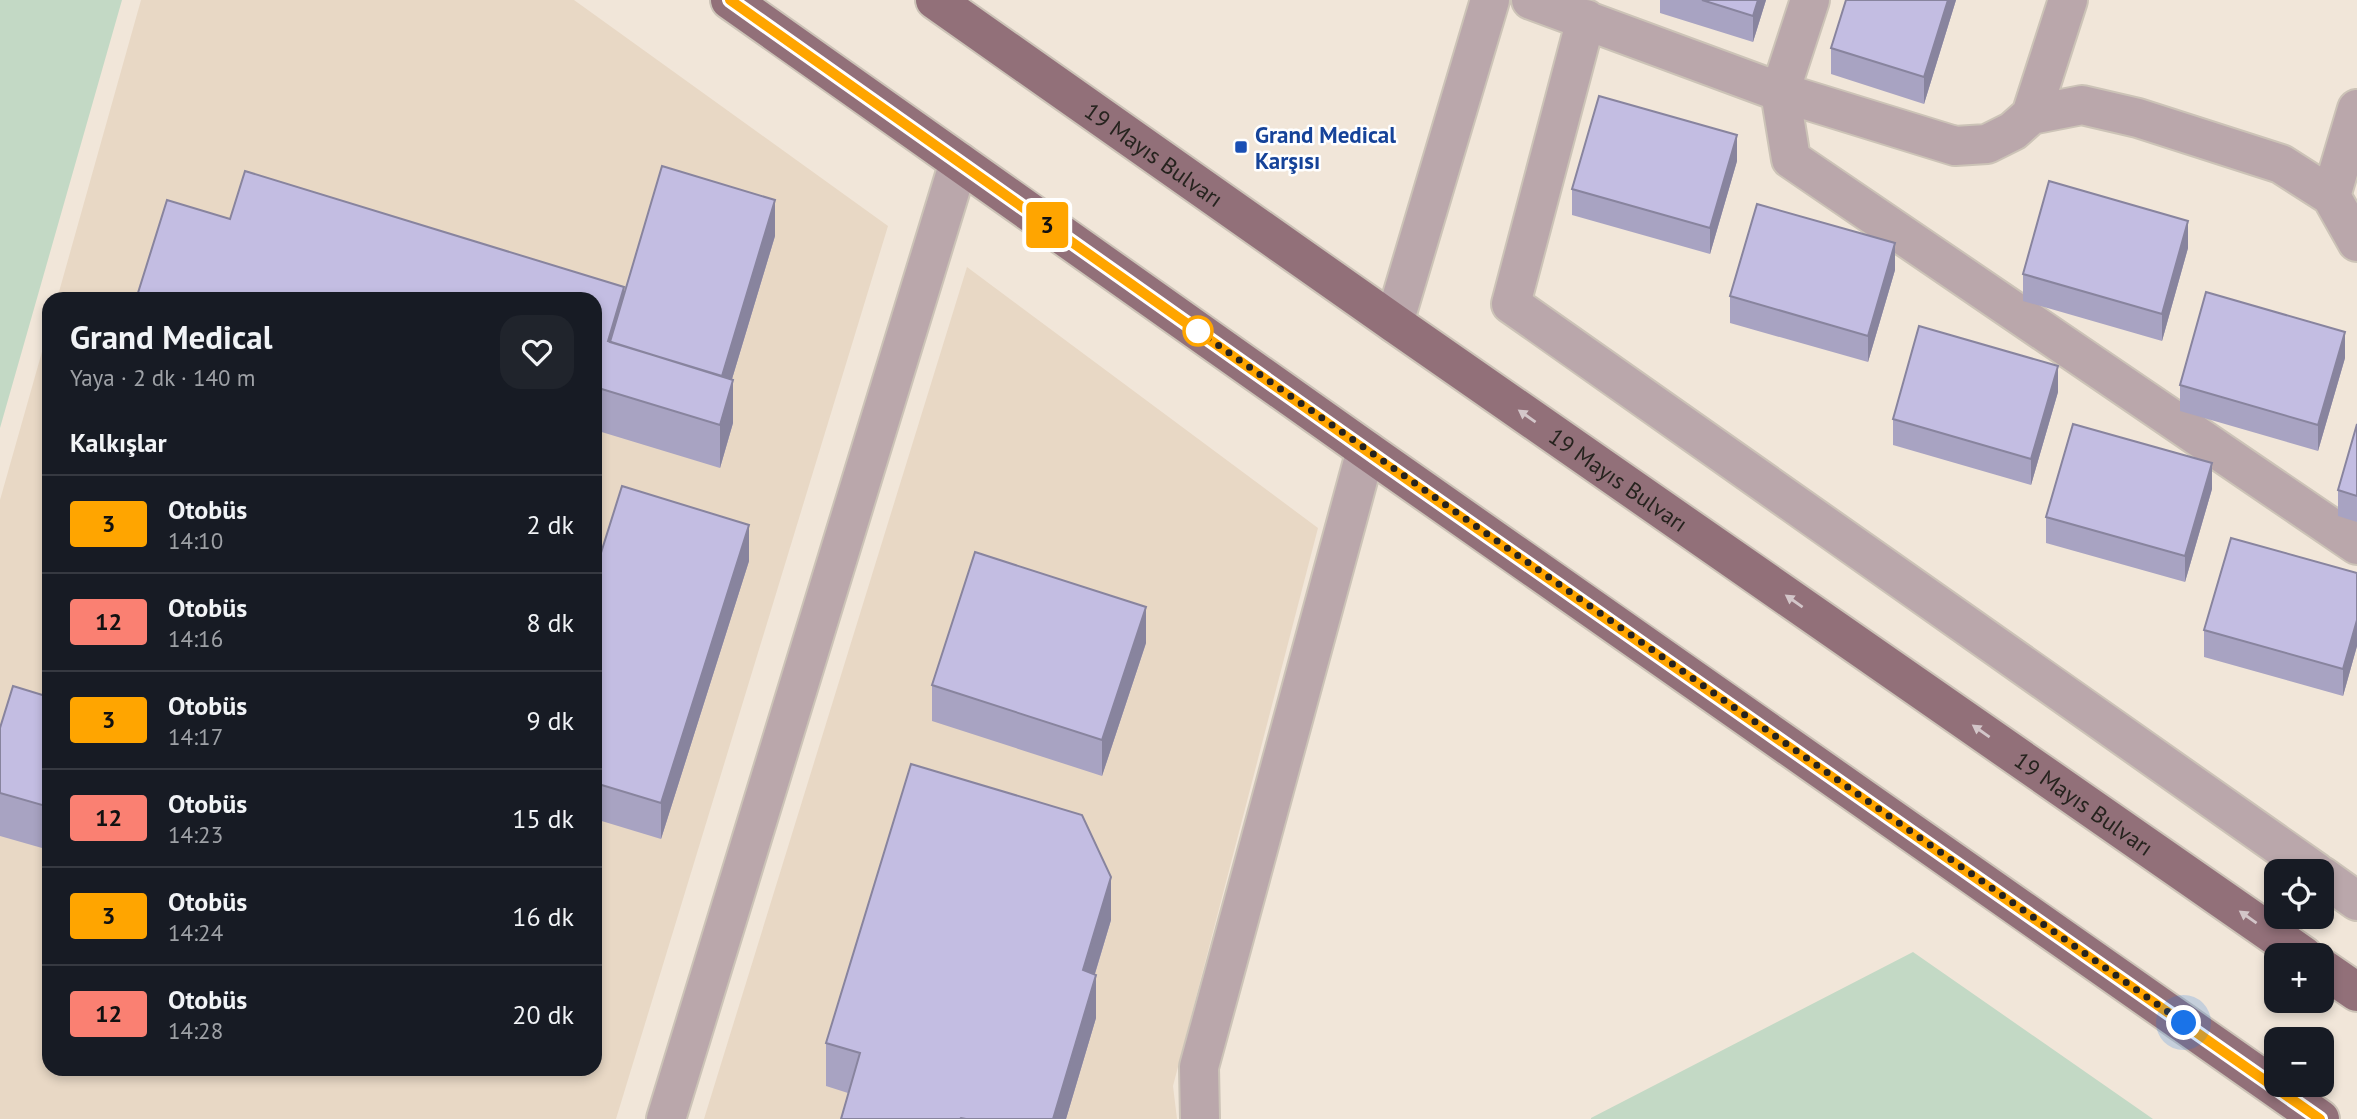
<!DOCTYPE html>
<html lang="tr">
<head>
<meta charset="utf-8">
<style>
  body { margin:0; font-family:"PT Sans",sans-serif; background:#20242c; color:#f1f3f6; height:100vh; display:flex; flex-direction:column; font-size:26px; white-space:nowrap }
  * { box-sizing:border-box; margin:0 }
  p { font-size:23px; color:#9ea1a6 }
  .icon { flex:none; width:38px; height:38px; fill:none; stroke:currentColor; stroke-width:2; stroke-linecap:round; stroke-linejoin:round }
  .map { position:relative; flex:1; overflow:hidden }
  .sheet { position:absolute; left:42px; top:292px; width:560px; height:784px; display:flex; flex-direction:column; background:#171b24; border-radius:21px; box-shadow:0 4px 10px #0003 }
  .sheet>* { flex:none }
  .badge { padding:0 14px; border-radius:5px; font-size:24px; line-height:46px }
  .fabs { position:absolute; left:2264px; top:859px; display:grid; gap:14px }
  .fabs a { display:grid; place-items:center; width:70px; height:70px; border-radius:14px; background:#171b24; box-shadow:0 4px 10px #0003; font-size:35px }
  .you { position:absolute; width:35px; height:35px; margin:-18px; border:5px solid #fff; border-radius:50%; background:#1a73e8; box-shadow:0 0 0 10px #1a73e833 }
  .map>.badge { position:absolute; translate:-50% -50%; box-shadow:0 0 0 4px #fff }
  h2 { padding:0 28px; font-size:26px; line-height:63px }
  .round { display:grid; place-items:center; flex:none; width:74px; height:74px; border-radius:21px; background:#20242c }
  .head { display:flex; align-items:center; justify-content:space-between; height:119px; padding:0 28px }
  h1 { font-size:33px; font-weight:600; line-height:52px }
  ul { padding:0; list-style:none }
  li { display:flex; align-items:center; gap:21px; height:98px; padding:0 28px; border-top:2px solid #363941 }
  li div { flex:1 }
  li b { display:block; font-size:26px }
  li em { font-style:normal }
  li .badge { min-width:77px; font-weight:700; text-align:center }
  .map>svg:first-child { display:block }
  .built { fill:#e8d8c5 }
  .grass { fill:#c3d9c5 }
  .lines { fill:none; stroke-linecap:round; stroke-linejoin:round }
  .minor-casing { stroke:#ccc3b7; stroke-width:42 }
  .major-casing { stroke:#ccc3b7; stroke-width:42 }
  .minor { stroke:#baa7ab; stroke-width:38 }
  .major { stroke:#927079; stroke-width:38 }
  .wall { fill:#a8a3c2 }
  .shaded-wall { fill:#88849e }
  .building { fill:#c3bde2; stroke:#88849e; stroke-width:2 }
  .oneway { fill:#d3c6c9 }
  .line-casing { stroke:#fff; stroke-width:16 }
  .line { stroke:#ffa500; stroke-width:10 }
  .walk { stroke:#26231e; stroke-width:7; stroke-dasharray:0 12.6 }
  .transit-dot { fill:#1a4fb4; stroke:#fff; stroke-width:2.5 }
  .stop-dot { fill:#fff; stroke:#ffa500; stroke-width:3.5 }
  .labels { text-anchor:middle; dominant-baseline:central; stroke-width:5; stroke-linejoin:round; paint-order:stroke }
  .transit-label { font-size:23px; font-weight:bold; fill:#164399; stroke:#fff; text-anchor:start }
  .street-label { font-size:23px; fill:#26231e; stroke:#fff }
</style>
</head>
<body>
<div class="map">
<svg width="2357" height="1119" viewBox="0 0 2357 1119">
  <rect width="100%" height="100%" fill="#f1e6d9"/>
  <path class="built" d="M 141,0 L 574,0 L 888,226 L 616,1119 L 0,1119 L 0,500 L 49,327 L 49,1069 L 595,1069 L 595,299 L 57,299 Z
    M 967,267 L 1318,528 L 1173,1086 L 1177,1119 L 704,1119 Z"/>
  <path class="grass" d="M 0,0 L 122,0 L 0,428 Z
    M 1913,952 L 2153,1119 L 1591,1119 L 1591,1118 Z"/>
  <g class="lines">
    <defs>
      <path id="minor" d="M 1531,0 L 1780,92 L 1955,146 L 1987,144 L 2013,131 L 2031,115 L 2082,105 L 2138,118 L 2281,164 L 2331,196 L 2357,242
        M 1810,0 L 1780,92 L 1791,159 L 2357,545
        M 1586,19 L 1511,304 L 2316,872
        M 2031,115 L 2068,0
        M 2331,196 L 2357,109
        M 1394,323 L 1490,0
        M 2322,876 L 2357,901
        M 666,1119 L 959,162
        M 1200,1119 L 1199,1067 L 1366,450"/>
      <g id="major">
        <path d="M 730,0 L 1366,450 L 2320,1119"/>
        <path id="s1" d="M 935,0 L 1394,323 L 2304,956"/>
        <path d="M 2322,968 L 2357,992"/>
      </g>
    </defs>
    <use href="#minor" class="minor-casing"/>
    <use href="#major" class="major-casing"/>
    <use href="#minor" class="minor"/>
    <use href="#major" class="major"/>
  </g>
  <path class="wall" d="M 1660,0 L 1766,0 L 1753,42 L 1660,13 Z
    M 1846,0 L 1956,0 L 1924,104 L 1831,74 L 1831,48 Z
    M 1737,161 L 1710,254 L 1572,215 L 1572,189 Z
    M 775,236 L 732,379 L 733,423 L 720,468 L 595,430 L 595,299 L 137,299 L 137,296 L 624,293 Z
    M 2188,248 L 2162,341 L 2023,301 L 2023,274 Z
    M 1895,270 L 1868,362 L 1730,323 L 1730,296 Z
    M 2345,358 L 2318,451 L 2180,411 L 2180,385 Z
    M 2058,392 L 2031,485 L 1893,445 L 1893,419 Z
    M 2357,424 L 2357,522 L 2338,516 L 2338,490 Z
    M 2212,489 L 2185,582 L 2046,543 L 2046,517 Z
    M 749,561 L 661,839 L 595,819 L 595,572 Z
    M 2357,573 L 2357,646 L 2343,696 L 2204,657 L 2204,630 Z
    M 1146,643 L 1102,776 L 932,721 L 932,685 Z
    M 49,697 L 49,850 L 0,836 L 0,728 Z
    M 1111,920 L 1095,974 L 1096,1018 L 1066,1119 L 841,1119 L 848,1093 L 826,1086 L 826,1043 Z"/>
  <path class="shaded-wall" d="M 1758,0 L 1766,0 L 1753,42 L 1753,16 Z
    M 1948,0 L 1956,0 L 1924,104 L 1924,77 Z
    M 1737,135 L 1737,161 L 1710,254 L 1710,228 Z
    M 775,200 L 775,236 L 720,419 L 720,383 Z
    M 2188,221 L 2188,248 L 2162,341 L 2162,314 Z
    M 1895,243 L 1895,270 L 1868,362 L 1868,336 Z
    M 624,287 L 624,330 L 608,348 L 608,341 Z
    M 2345,332 L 2345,358 L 2318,451 L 2318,425 Z
    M 2058,366 L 2058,392 L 2031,485 L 2031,459 Z
    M 733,380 L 733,423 L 720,468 L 720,425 Z
    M 2212,463 L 2212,489 L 2185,582 L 2185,556 Z
    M 749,525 L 749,561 L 661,839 L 661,803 Z
    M 1146,607 L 1146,643 L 1102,776 L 1102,740 Z
    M 2357,620 L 2357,646 L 2343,696 L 2343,669 Z
    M 1111,877 L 1111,920 L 1083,1013 L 1083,970 Z
    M 1096,975 L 1096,1018 L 1066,1119 L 1053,1119 Z"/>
  <path class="building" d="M 1702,0 L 1758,0 L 1753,16 Z
    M 1846,0 L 1948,0 L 1924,77 L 1831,48 Z
    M 1599,96 L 1737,135 L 1710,228 L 1572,189 Z
    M 662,166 L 775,200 L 722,376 L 610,342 Z
    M 245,171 L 624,287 L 608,341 L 733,380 L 720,425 L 595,387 L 595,299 L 149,299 L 137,296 L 167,200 L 230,219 Z
    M 2049,181 L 2188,221 L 2162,314 L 2023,274 Z
    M 1757,204 L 1895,243 L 1868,336 L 1730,296 Z
    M 2206,292 L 2345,332 L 2318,425 L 2180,385 Z
    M 1919,326 L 2058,366 L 2031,459 L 1893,419 Z
    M 2073,424 L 2212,463 L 2185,556 L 2046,517 Z
    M 2357,424 L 2357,496 L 2338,490 Z
    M 622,486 L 749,525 L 661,803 L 595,783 L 595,572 Z
    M 2231,538 L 2357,573 L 2357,620 L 2343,669 L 2204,630 Z
    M 975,552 L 1146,607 L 1102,740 L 932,685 Z
    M 13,686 L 49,697 L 49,807 L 0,793 L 0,728 Z
    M 911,764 L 1082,815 L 1111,877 L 1083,970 L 1096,975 L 1053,1119 L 966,1119 L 961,1118 L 960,1119 L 841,1119 L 860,1053 L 826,1043 Z"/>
  <defs><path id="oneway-solid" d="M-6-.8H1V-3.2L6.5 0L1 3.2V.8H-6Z" transform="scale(1.75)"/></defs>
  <g class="oneway">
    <use href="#oneway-solid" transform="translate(1527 416) rotate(-145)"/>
    <use href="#oneway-solid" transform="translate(1794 601) rotate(-145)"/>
    <use href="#oneway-solid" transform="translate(1981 731) rotate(-145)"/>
    <use href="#oneway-solid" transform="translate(2248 917) rotate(-145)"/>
  </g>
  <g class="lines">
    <defs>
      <path id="line" d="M 730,0 L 1388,466 L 2320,1119"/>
    </defs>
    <use href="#line" class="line-casing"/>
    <use href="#line" class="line"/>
    <path class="walk" d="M 1198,331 L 2184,1023"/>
  </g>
  <rect class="transit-dot" x="1234" y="140" width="14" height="14" rx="3.5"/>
  <circle class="stop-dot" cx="1198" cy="331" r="14"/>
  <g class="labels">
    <g class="transit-label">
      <text x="1255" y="134">Grand Medical<tspan x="1255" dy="26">Karşısı</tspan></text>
    </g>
    <g class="street-label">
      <text stroke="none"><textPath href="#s1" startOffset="268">19 Mayıs Bulvarı</textPath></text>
      <text stroke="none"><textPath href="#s1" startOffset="835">19 Mayıs Bulvarı</textPath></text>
      <text stroke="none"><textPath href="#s1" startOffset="1402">19 Mayıs Bulvarı</textPath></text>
    </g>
  </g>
</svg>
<div class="fabs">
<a><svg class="icon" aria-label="locate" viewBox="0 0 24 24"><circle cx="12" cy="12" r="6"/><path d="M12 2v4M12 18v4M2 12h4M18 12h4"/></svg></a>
<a>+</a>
<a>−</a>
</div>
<div class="you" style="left:2184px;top:1023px"></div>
<b class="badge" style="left:1047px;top:225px;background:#ffa500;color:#111">3</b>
<section class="sheet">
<div class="head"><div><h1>Grand Medical</h1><p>Yaya · 2 dk · 140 m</p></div><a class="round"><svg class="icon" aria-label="heart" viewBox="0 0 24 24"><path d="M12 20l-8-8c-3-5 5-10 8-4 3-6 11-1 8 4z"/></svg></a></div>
<h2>Kalkışlar</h2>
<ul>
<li><span class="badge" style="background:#ffa500;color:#111">3</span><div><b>Otobüs</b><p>14:10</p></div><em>2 dk</em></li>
<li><span class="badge" style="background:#fa8072;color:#111">12</span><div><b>Otobüs</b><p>14:16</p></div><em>8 dk</em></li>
<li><span class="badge" style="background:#ffa500;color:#111">3</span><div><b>Otobüs</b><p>14:17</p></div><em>9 dk</em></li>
<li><span class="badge" style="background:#fa8072;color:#111">12</span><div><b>Otobüs</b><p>14:23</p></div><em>15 dk</em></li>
<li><span class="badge" style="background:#ffa500;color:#111">3</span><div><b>Otobüs</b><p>14:24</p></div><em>16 dk</em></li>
<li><span class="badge" style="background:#fa8072;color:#111">12</span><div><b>Otobüs</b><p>14:28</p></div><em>20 dk</em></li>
</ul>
</section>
</div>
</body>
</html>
